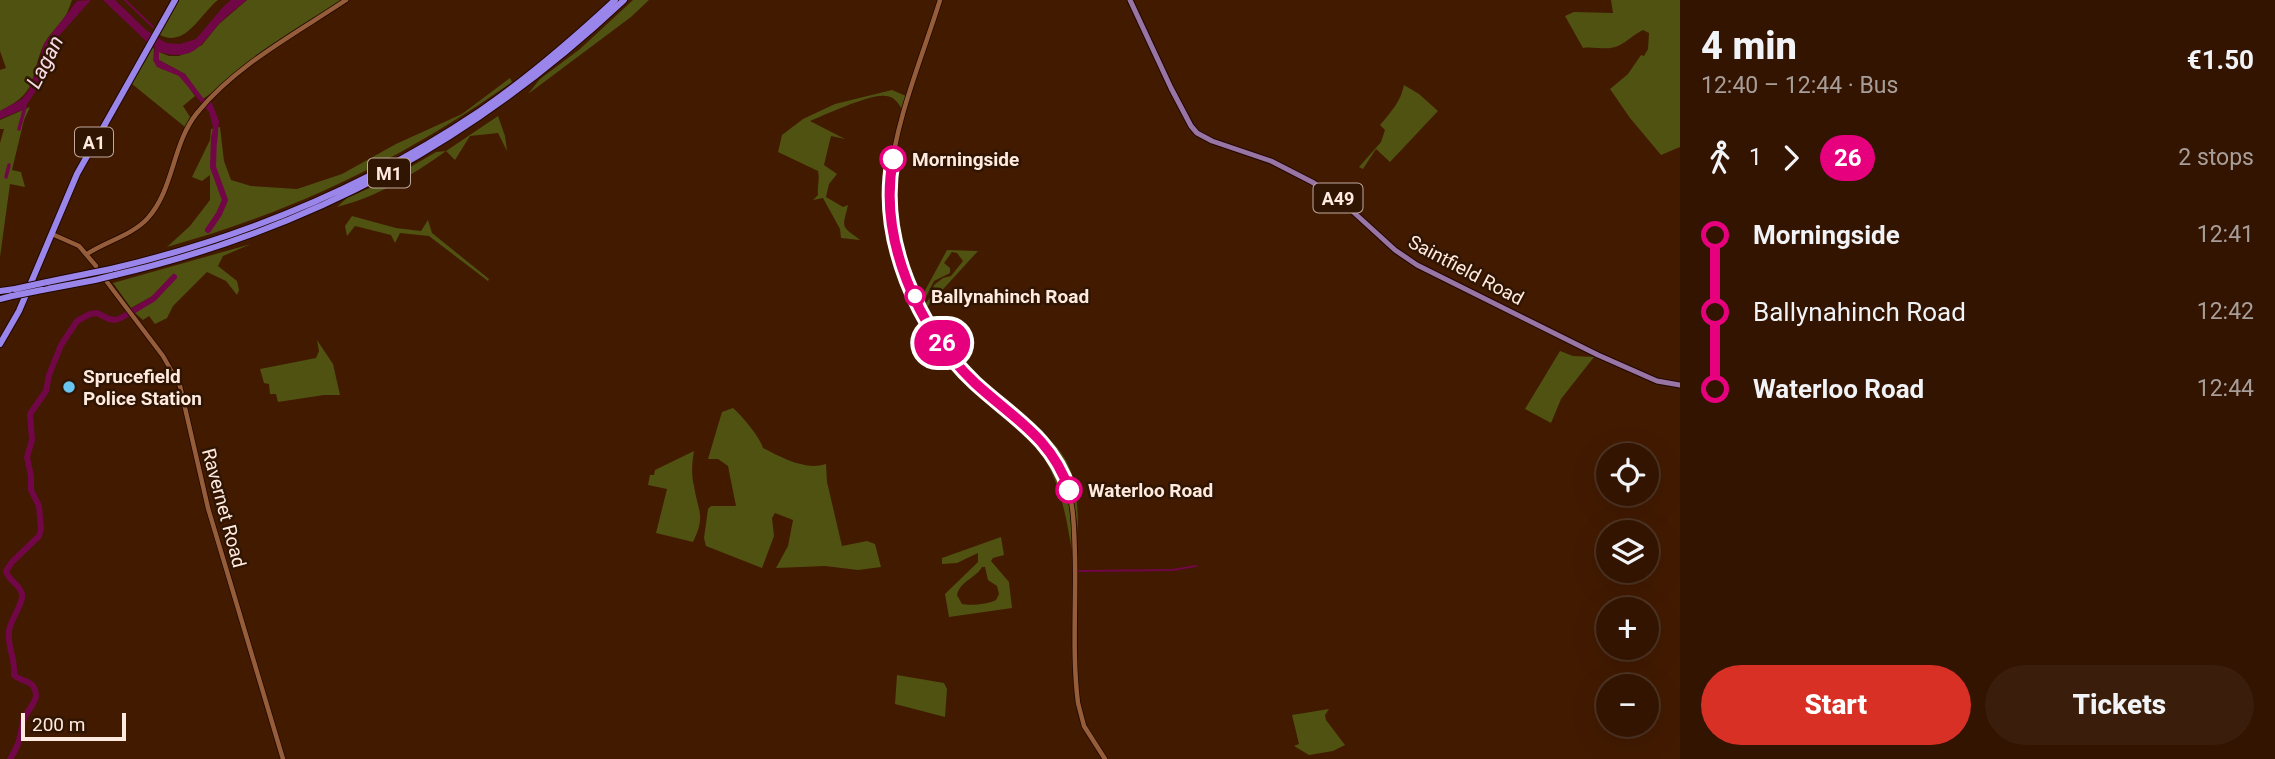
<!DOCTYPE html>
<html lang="en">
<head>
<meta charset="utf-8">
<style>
  body { margin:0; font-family:Roboto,sans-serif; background:#3a1d0a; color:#f1f3f6; height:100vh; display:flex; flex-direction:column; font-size:26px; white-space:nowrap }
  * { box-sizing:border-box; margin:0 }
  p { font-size:23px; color:#a89e99 }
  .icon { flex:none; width:38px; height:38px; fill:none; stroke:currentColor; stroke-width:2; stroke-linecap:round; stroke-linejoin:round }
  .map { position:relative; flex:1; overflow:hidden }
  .drawer { display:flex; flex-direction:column; background:#321400; width:595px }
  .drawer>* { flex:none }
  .badge { padding:0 14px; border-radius:23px; font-size:24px; line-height:46px }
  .tools { position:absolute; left:1596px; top:443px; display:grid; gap:14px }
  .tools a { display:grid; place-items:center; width:63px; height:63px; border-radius:50%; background:#321400; box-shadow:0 7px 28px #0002,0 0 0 2px #4d3322; font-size:35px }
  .scale { position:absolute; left:21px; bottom:18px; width:105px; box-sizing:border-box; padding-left:7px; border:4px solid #ffeadf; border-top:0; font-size:19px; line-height:24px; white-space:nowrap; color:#ffeadf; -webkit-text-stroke:5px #311503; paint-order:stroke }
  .map>.badge { position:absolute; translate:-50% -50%; box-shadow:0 0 0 4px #fff }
  .legs { display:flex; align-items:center; gap:10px; height:77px; padding:0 21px; font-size:23px }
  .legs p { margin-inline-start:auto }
  .summary { display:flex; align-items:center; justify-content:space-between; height:119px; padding:0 21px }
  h1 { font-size:38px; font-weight:800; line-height:52px }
  .button { display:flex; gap:14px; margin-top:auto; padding:14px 21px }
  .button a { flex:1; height:80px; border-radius:42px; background:#d93025; color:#fff; font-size:28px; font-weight:800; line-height:80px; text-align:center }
  .button a+a { background:#3a1d0a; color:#f1f3f6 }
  ul { padding:0 21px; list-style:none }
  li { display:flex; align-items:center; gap:24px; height:77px; font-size:26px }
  li i { display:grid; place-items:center; width:10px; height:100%; margin:0 9px; background:currentColor }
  li i::after { content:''; width:18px; height:18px; margin:-9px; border:5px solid; border-radius:50%; background:#321400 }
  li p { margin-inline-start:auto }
  li:first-child i { background:linear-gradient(#0000 50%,currentColor 0) }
  li:last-child i { background:linear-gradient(currentColor 50%,#0000 0) }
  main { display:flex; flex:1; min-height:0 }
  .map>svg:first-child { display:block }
  .green { fill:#505211; fill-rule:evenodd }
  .water { fill:#710747 }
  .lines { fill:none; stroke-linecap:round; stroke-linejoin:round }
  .stream { stroke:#710747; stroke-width:2 }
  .canal { stroke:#710747; stroke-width:3.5 }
  .river { stroke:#710747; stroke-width:6 }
  .secondary-casing { stroke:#210700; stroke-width:6 }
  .primary-casing { stroke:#210700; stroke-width:7 }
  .highway-casing { stroke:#210700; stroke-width:8 }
  .secondary { stroke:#965d3a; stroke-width:4.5 }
  .primary { stroke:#9875a4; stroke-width:5 }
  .highway { stroke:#9a85eb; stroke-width:6 }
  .highway-bridge-casing { stroke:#210700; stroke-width:8; stroke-linecap:butt }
  .highway-bridge { stroke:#9a85eb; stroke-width:6 }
  .line-1-casing { stroke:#fff; stroke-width:16 }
  .line-1 { stroke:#e6007e; stroke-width:10 }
  .stop-1-dot { fill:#fff; stroke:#e6007e; stroke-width:3.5 }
  .poi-dot { fill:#68c4f0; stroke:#311503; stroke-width:2.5 }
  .labels { text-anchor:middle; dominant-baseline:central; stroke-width:5; stroke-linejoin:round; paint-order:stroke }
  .shield { fill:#311503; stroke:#c1aa9d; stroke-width:2 }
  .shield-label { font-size:18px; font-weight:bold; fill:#ffeadf }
  .stop-label { font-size:19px; font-weight:bold; fill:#ffeadf; stroke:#311503; text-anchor:start }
  .street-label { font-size:19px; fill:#ffeadf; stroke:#311503 }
  .poi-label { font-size:19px; font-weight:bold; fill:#ffeadf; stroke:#311503; text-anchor:start }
  .water-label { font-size:21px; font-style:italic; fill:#f7dbe6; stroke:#311503 }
</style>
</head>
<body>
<main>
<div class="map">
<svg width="1680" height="759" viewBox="0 0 1680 759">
  <rect width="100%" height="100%" fill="#421a00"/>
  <path class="green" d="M 0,0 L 72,0 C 70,5 68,11 66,15 C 59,26 48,35 43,46 C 29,80 39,92 0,111 L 0,70 L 6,68 L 0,51 Z
    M 179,0 L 218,0 C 200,14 186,48 160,35 Z
    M 247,0 L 343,0 L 203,99 L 185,74 L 159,60 L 159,52 L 169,56 L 179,56 L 202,45 L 219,24 Z
    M 633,0 L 649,0 L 631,17 L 528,94 L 540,79 L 580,49 Z
    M 1611,0 L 1680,0 L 1680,147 L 1661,155 L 1630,118 L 1610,89 L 1628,74 L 1641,55 L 1644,56 L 1648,49 L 1649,33 L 1643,30 C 1634,34 1627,42 1618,46 C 1607,51 1594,46 1583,48 L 1565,16 L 1574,12 L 1613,13 Z
    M 153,47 L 154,49 C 152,74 164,66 180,76 C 186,80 190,90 195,96 L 183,106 L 190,117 L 185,127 L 132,84 Z
    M 510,78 L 512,82 C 404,158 294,212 167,247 L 190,226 L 210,200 L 210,175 L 202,181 L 192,177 L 210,140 L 211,129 L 220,127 L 224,161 L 231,180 L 251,186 L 297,189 L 342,174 L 396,144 L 462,114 Z
    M 1404,85 L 1419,94 L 1438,111 L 1390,162 L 1376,149 L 1363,169 L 1359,167 L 1381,142 L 1385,130 L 1380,125 C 1391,112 1401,101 1404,85 Z
    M 892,90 L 906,96 L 902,109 C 897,102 894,96 885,96 C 870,94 825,115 810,121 L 845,139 L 831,136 L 824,165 L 837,174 L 829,184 L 826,197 L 843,207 L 848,205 C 842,230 841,225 860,240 L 841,238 L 840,229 L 823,198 L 813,200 L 818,195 C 817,186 820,180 818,171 L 778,152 L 782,135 L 803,119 L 835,104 Z
    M 30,107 L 24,120 L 12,170 L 21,172 L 25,187 L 10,184 L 0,257 L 0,143 L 4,129 L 0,129 L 0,120 Z
    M 498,116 L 505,136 L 507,151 L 498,133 L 470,136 L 455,160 L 446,151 C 411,176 379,196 337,207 L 347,198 L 390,179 L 436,152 L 446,151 Z
    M 352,216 L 396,228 L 421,231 L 428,220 L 432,233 L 489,279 L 488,281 L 429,236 L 400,233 L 395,243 L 391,235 L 355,226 L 347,236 L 345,226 Z
    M 251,244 L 223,256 L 218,266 L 237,281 L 239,290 L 237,295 L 226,281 L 207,272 L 173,306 L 167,318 L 155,324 L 149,316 L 143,320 L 135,313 L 160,296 L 156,294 L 131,308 L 113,283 Z
    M 947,250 L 978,251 L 925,309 L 924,306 L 931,296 L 934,285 L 943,278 L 951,276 L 963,261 L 957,253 L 952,252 L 944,263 L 950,268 L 950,273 L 934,281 L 924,301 L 922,300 L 921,298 Z
    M 317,340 L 333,364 L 340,395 L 324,395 L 278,402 L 276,394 L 270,394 L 269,384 L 264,383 L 260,369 L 316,358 L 319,351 Z
    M 1560,351 L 1573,356 L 1594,357 L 1561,399 L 1551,423 L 1525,409 Z
    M 1009,406 C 1064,449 1078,458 1078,531 C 1070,465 1056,450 1009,406 Z
    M 733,408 C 742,416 760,437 763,448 C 781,457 805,471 826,464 L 827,482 L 842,546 L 867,541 L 875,544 L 881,567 L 858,570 L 825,566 L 776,568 L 788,546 L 793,520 L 775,513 L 772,518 L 774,536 L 762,568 L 706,546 L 704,538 L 708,509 L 711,506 L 736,506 L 728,466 L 718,459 L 708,459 L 722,412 Z
    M 1004,411 C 1059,452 1072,484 1072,551 C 1065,511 1059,471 1030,440 C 1021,430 1012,423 1004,411 Z
    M 694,451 C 692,463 691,474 694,486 C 698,512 706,515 693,542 L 656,533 L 667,489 L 648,485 L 650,475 L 654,475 L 655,470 Z
    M 1001,537 L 1004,555 L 993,558 L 991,561 L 1009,582 L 1012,608 L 949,617 L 945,594 L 978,562 L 978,553 L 957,563 L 942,564 L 942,558 ZM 982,567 L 985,567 L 988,580 L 997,586 L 999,594 L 996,600 C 989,604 970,606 962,604 L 957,595 C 960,581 976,578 982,567 Z
    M 897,675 L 944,683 L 947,689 L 945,717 L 895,704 Z
    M 1329,709 L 1325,715 L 1326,720 L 1345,745 L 1333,751 L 1309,755 L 1294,746 L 1299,744 L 1292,715 Z"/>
  <path class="water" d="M 91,0 L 57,38 L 41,83 L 24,109 L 0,119 L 0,111 L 22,99 L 29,90 L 45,42 L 77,1 Z
    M 103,0 L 115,0 L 146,30 L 166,43 L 180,44 L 196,39 L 223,7 L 231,0 L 247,0 C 237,8 226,16 218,25 C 198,49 192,61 159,52 L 159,60 L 185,74 L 203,98 L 212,103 L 219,121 L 217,143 L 211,142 L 213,127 L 209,112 L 179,76 L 157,67 L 153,60 L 155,47 L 146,41 Z"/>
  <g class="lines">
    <path class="stream" d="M 125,0 L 153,27
      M 1079,571 L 1172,570 L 1196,566"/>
    <path class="canal" d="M 19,129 L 25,107
      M 6,177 L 9,165"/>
    <path class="river" d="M 208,230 L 219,214 L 225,200 L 213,167 L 214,137
      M 10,759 C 20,743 19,740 23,722 C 25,710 43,700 33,686 C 29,680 20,681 14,675 C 16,660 7,647 9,631 C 11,618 24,603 22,594 C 20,584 9,582 6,571 L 12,562 L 39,536 L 41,529 L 39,506 L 31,490 L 31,476 L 27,457 L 32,440 L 30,414 L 46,391 L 49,375 L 61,345 L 77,321 L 90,314 L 97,313 L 109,319 L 115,320 L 121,318 L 153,299 L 174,277"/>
    <defs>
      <path id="secondary" d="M 940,0 C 922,58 896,118 890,179 C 883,248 920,323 965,372 C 996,406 1041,428 1061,470 C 1075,498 1074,529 1075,559 C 1076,606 1072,656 1078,703 L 1084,726 L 1105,759
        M 52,234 L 79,246 L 96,266
        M 87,254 C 105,242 132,235 147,219 C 174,190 172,144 197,113 C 236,65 295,34 346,0
        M 107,282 L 163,356 L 180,386 L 208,508 L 283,759"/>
      <path id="primary" d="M 1130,0 L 1171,88 L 1191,126 L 1197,133 L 1212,141 L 1271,161 L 1312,182 L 1338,198 L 1395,250 L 1417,265 L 1598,355 L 1657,381 L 1680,385"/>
      <path id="highway" d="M 111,269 C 243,238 367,187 480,111 C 528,78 572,40 615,0
        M 115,275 C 313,229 476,139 624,0
        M 47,282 L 91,273
        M 42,290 L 95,280
        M 0,291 L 15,289
        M 0,299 L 12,296
        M 0,344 L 19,311 L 77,174 L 175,0"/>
    </defs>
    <use href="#secondary" class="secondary-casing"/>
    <use href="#primary" class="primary-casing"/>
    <use href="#highway" class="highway-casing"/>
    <use href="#secondary" class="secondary"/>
    <use href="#primary" class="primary"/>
    <use href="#highway" class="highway"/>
    <defs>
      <path id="highway-bridge" d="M 91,273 L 111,269
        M 95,280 L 115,275
        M 15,289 L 47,282
        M 12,296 L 42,290"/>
    </defs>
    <use href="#highway-bridge" class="highway-bridge-casing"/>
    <use href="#highway-bridge" class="highway-bridge"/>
  </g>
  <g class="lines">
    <defs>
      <path id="line-1" d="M 893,159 C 878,238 917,328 975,383 C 1013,418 1052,438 1069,490"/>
    </defs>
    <use href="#line-1" class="line-1-casing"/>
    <use href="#line-1" class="line-1"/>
  </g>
  <g class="stop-1-dot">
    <circle cx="893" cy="159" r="12"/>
    <circle cx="915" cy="296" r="9"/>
    <circle cx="1069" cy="490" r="12"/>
  </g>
  <circle class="poi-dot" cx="69" cy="387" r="7"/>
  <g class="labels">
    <g class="shield">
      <rect x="75" y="127.5" width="38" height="29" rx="5"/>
      <rect x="368" y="158.5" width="42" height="29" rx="5"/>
      <rect x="1313.5" y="183.5" width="49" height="29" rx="5"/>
    </g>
    <g class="shield-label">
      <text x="94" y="142">A1</text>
      <text x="389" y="173">M1</text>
      <text x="1338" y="198">A49</text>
    </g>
    <g class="stop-label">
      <text x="912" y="159">Morningside</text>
      <text x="931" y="296">Ballynahinch Road</text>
      <text x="1088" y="490">Waterloo Road</text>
    </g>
    <g class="street-label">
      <text transform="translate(1466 270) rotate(28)">Saintfield Road</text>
      <text transform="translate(224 508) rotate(75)">Ravernet Road</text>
    </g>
    <g class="poi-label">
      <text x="83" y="376">Sprucefield<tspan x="83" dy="22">Police Station</tspan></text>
    </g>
    <g class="water-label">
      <text transform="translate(45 62) rotate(-63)">Lagan</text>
    </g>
  </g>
</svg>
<div class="tools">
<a><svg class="icon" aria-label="locate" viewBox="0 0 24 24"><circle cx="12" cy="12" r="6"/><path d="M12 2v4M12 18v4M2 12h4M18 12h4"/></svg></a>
<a><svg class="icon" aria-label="layers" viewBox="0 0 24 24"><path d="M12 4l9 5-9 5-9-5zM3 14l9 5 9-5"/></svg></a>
<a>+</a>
<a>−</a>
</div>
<div class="scale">200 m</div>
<b class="badge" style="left:942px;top:343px;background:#e6007e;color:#fff">26</b>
</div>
<section class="drawer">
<div class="summary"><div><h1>4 min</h1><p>12:40 – 12:44 · Bus</p></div><b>€1.50</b></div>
<div class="legs"><svg class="icon" aria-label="walk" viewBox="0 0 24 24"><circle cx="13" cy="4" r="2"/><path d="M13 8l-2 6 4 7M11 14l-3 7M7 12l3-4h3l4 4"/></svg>1<svg class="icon" aria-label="forward" viewBox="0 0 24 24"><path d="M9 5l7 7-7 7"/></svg><b class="badge" style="background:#e6007e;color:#fff">26</b><p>2 stops</p></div>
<ul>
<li><i style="color:#e6007e"></i><b>Morningside</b><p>12:41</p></li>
<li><i style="color:#e6007e"></i><span>Ballynahinch Road</span><p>12:42</p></li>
<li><i style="color:#e6007e"></i><b>Waterloo Road</b><p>12:44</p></li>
</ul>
<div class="button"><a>Start</a><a>Tickets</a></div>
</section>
</main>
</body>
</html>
